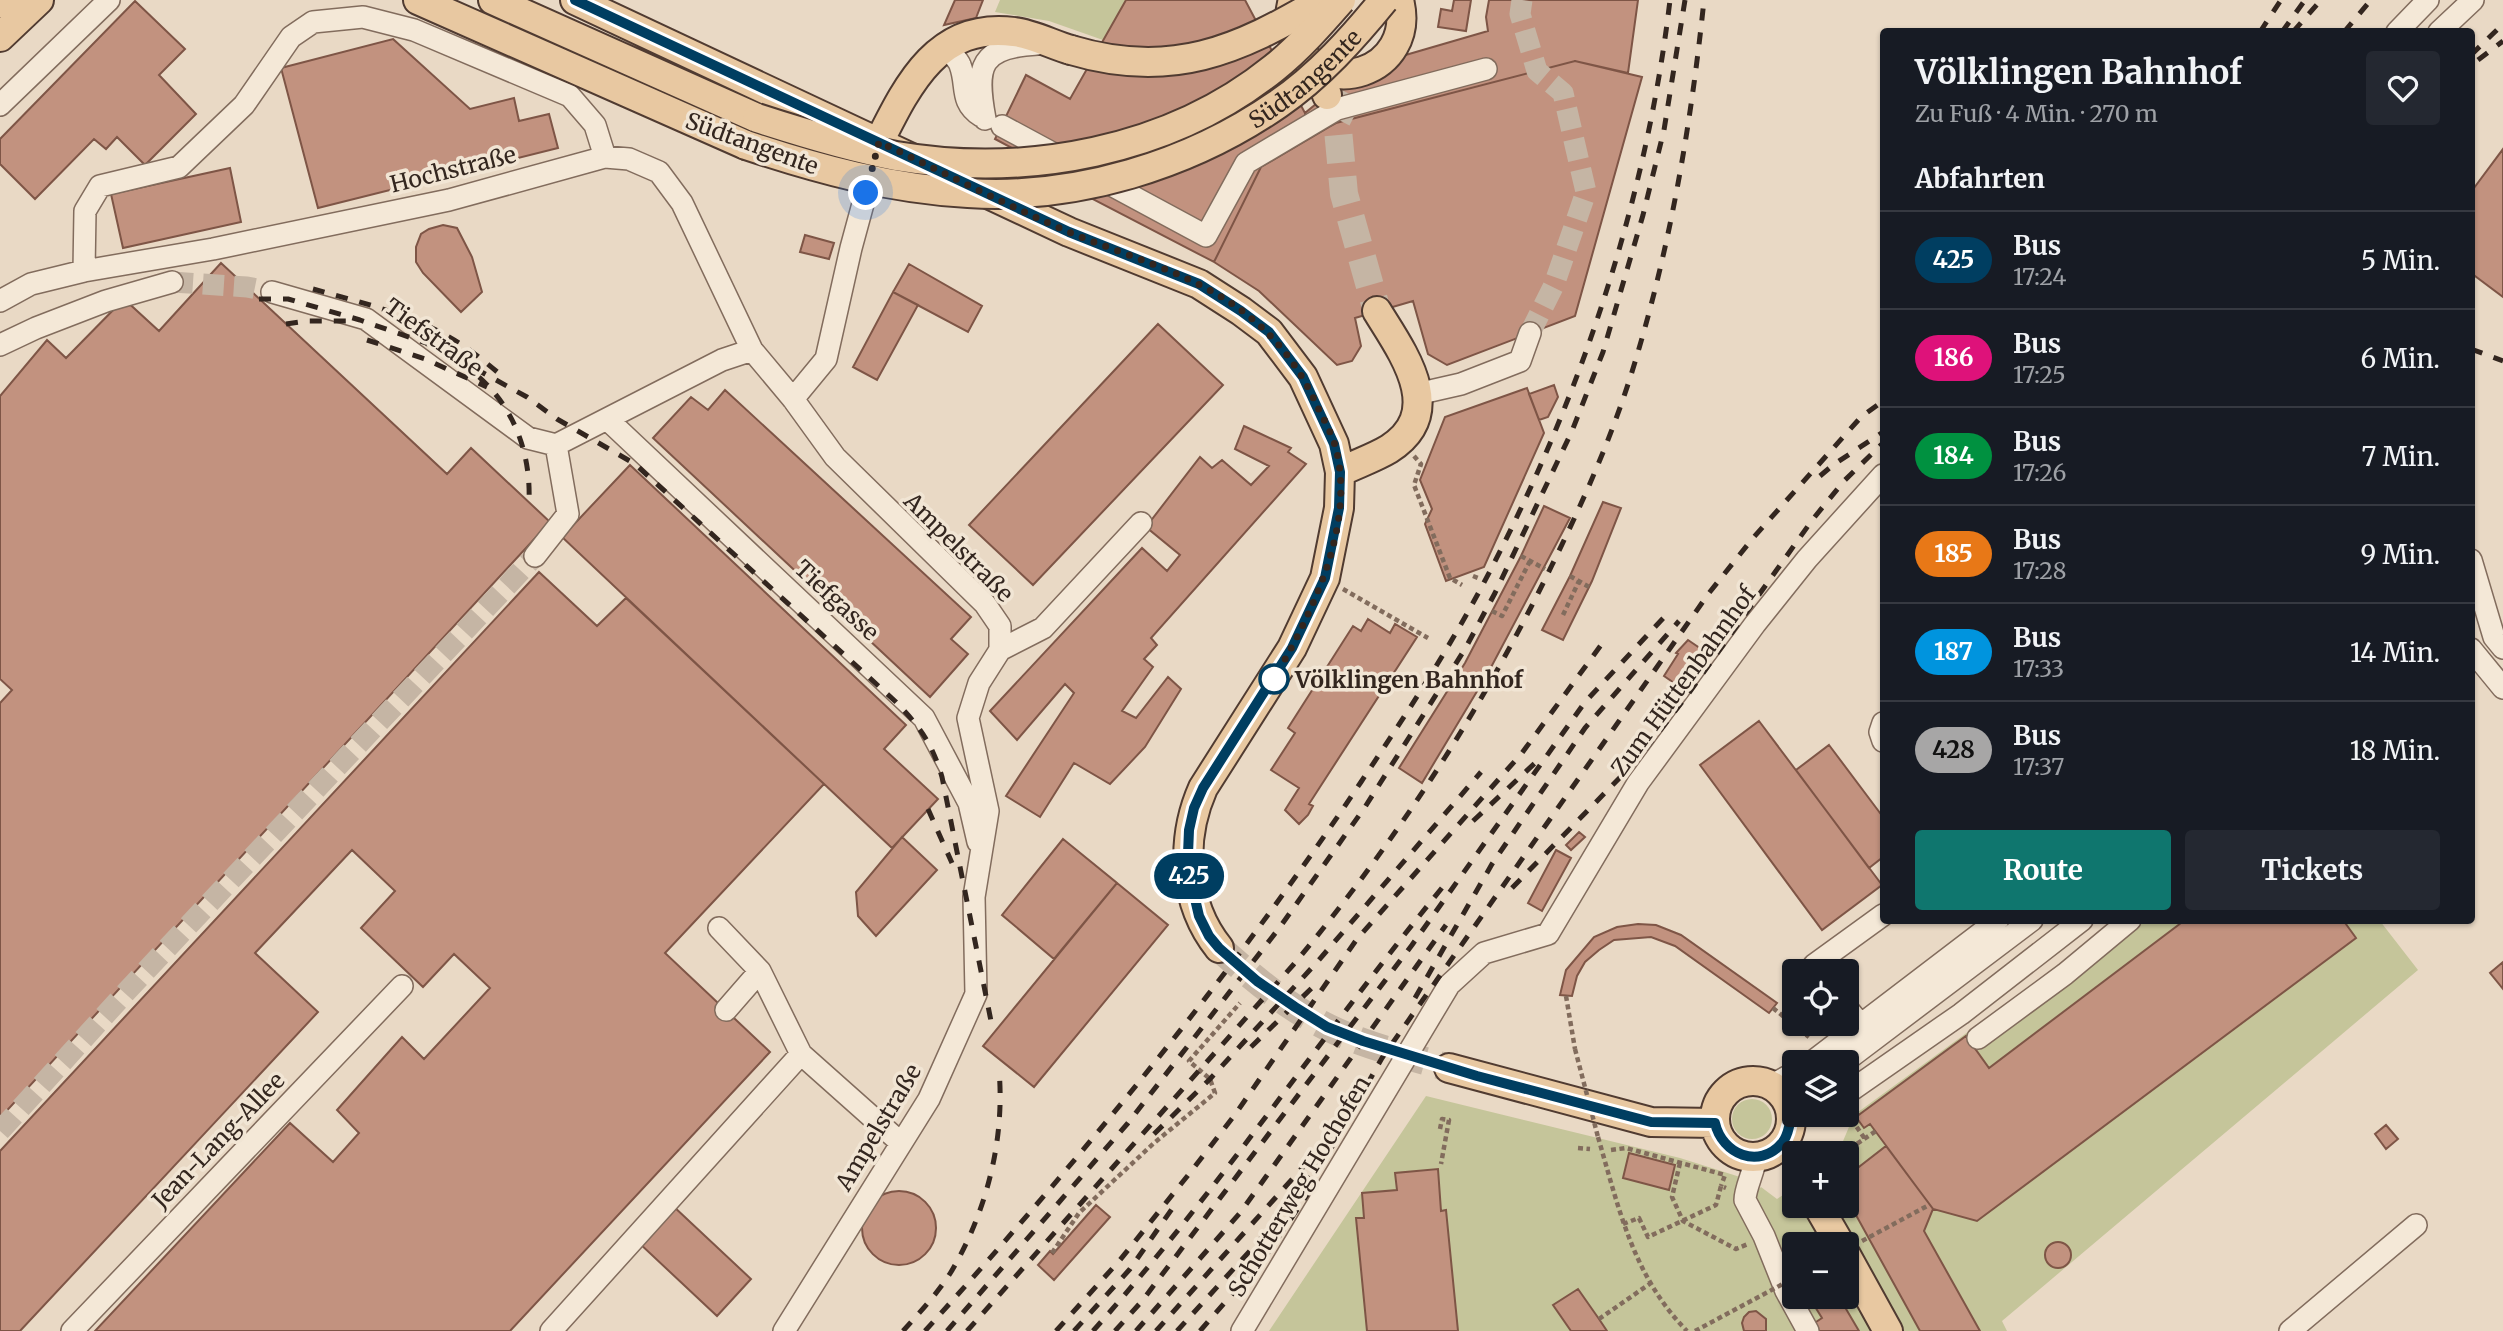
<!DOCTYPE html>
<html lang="de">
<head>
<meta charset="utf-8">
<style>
  body { margin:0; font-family:Merriweather,serif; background:#242831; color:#f1f3f6; height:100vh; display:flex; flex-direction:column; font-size:26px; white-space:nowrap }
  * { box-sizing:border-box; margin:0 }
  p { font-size:23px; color:#9ea1a6 }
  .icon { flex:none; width:38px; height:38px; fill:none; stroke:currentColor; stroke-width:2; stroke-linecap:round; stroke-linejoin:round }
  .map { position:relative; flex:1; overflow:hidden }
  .sheet { position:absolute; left:1880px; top:28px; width:595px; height:896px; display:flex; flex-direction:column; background:#171b24; border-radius:7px; box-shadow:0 2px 5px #0004 }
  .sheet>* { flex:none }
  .badge { padding:0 14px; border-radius:23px; font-size:24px; line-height:46px }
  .tools { position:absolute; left:1782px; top:959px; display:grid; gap:14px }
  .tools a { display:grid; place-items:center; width:77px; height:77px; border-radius:7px; background:#171b24; box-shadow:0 2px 5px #0004; font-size:35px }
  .you { position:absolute; width:35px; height:35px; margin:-18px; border:5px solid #fff; border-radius:50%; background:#1a73e8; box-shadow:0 0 0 10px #1a73e833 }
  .map>.badge { position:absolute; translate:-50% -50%; box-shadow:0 0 0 4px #fff }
  h2 { padding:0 35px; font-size:26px; line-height:63px }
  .round { display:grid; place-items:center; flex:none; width:74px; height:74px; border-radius:7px; background:#242831 }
  .headline { display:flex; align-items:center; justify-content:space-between; height:119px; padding:0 35px }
  h1 { font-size:33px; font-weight:700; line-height:52px }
  .primary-button { display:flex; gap:14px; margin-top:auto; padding:14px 35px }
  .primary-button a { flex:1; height:80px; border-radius:7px; background:#0f766e; color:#fff; font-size:28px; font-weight:700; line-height:80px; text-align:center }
  .primary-button a+a { background:#242831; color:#f1f3f6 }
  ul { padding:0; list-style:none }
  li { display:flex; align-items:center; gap:21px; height:98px; padding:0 35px; border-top:2px solid #363941 }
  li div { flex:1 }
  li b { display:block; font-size:26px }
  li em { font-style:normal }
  li .badge { min-width:77px; font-weight:700; text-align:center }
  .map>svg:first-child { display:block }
  .green { fill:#c5c59a; fill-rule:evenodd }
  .building { fill:#c2927f; stroke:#7e5546; stroke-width:2 }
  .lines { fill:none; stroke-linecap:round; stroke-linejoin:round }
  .minor-tunnel { stroke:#c5b5a4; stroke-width:21; stroke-dasharray:21 10; stroke-linecap:butt }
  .major-tunnel { stroke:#c5b5a4; stroke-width:28; stroke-dasharray:28 14; stroke-linecap:butt }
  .minor-casing { stroke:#826c5d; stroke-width:24 }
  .major-casing { stroke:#503b31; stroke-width:32 }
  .path { stroke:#826c5d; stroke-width:4.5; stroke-dasharray:5 3.5; stroke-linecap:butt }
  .minor { stroke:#f4e8d7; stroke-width:21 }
  .major { stroke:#e8c8a1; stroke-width:28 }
  .rail { stroke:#33261f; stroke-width:5; stroke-dasharray:12 12; stroke-linecap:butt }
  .major-bridge-casing { stroke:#503b31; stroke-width:32; stroke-linecap:butt }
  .path-bridge { stroke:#826c5d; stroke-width:4.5; stroke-dasharray:5 3.5; stroke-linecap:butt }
  .major-bridge { stroke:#e8c8a1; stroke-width:28 }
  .line-casing { stroke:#fff; stroke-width:16 }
  .line { stroke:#003e61; stroke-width:10 }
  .walk { stroke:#33261f; stroke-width:7; stroke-dasharray:0 12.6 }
  .stop-dot { fill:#fff; stroke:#003e61; stroke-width:3.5 }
  .labels { text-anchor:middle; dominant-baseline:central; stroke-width:7; stroke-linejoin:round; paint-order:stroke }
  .street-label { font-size:23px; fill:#33261f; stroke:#f1e5d4 }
  .stop-label { font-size:23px; font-weight:bold; fill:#33261f; stroke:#f1e5d4; text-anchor:start }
</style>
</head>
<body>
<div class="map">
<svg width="2503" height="1331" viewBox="0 0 2503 1331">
  <rect width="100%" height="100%" fill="#e9d9c5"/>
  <path class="green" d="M 1000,0 L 1126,0 L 1103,40 L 1049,21 L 995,12 Z
    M 2120,921 L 2380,921 L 2418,970 L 2002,1321 L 2007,1331 L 1269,1331 L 1426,1096 L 1680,1158 L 1740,1177 L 1757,1191 L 1761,1187 L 1777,1199 L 1794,1188 L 1794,1206 L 1846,1206 L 1846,1153 L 1838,1153 L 1854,1115 ZM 1794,1244 L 1846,1244 L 1846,1297 L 1794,1297 Z
    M1732 1119a20 20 0 1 1 40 0a20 20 0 1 1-40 0Z"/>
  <path class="building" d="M 955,0 L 983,0 L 976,18 L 944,25 Z
    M 1126,0 L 1245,0 L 1305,113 L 1307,139 L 1261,167 L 1214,262 L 1014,158 L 1014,149 L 995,139 L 1026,75 L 1070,99 Z
    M 1454,0 L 1471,0 L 1466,31 L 1438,27 L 1441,9 L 1452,11 Z
    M 1489,0 L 1638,0 L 1628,73 L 1575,61 L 1336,123 L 1307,139 L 1305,113 L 1349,77 L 1385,61 L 1488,31 L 1486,17 Z
    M 135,1 L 185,49 L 159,75 L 196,114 L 145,165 L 117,137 L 106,149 L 94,139 L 35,199 L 0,164 L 0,139 Z
    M 393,39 L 470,109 L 514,98 L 519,121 L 549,114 L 558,148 L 318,208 L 281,68 Z
    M 1575,61 L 1642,77 L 1575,316 L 1447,365 L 1428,354 L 1413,301 L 1355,318 L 1361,346 L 1352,361 L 1337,365 L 1259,291 L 1214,262 L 1261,167 L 1336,123 Z
    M 2503,149 L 2503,297 L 2471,273 L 2471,192 Z
    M 230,168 L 241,222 L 123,248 L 111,194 Z
    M 443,225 L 457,228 L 472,257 L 482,292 L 461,312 L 423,273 L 416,262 L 416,247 L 421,234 L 429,229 Z
    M 805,235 L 834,243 L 829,259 L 800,252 Z
    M 221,263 L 447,474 L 471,448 L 550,522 L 0,1118 L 0,703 L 12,690 L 0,679 L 0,396 L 47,340 L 66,358 L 124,299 L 159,331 Z
    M 909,264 L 982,306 L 968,332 L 893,292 Z
    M 893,292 L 918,305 L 877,380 L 853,367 Z
    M 1158,324 L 1223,385 L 1033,585 L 969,525 Z
    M 1554,385 L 1558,397 L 1548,417 L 1539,420 L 1529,394 Z
    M 1527,388 L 1544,433 L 1484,567 L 1446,581 L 1425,524 L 1432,509 L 1420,480 L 1445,417 Z
    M 725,390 L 971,617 L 951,639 L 968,654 L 930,697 L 653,438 L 691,397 L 708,410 Z
    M 1244,426 L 1291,448 L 1288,452 L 1306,464 L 1151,638 L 1157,645 L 1144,659 L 1153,667 L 1122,711 L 1136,718 L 1168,677 L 1181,689 L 1145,747 L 1110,784 L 1074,763 L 1040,817 L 1006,796 L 1074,693 L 1065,684 L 1017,740 L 990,711 L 1142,548 L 1167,571 L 1180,555 L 1146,527 L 1200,457 L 1212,468 L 1222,460 L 1251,485 L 1269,466 L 1235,449 Z
    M 630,465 L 906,725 L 884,749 L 938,799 L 892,848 L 562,537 Z
    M 1603,502 L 1621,508 L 1592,581 L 1563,640 L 1542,630 L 1570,576 Z
    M 1544,506 L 1570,518 L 1488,673 L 1422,783 L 1399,768 L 1465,663 L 1521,556 Z
    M 539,572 L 597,626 L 626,598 L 824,784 L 665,953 L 770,1052 L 510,1331 L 95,1331 L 290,1123 L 333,1162 L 359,1133 L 337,1110 L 402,1037 L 424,1059 L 490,988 L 454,954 L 423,987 L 361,928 L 395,891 L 352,850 L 255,953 L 318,1012 L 20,1331 L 0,1331 L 0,1151 Z
    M 1368,619 L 1390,633 L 1395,624 L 1417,637 L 1309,804 L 1313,806 L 1308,815 L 1299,824 L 1285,810 L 1299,788 L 1271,770 L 1295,733 L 1288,728 L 1353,626 L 1361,631 Z
    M 1688,640 L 1707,653 L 1683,689 L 1664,676 L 1678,654 L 1676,653 Z
    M 1759,721 L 1882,885 L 1822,930 L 1700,765 Z
    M 1829,745 L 1883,817 L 1883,857 L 1869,868 L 1796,770 Z
    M 1579,832 L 1585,837 L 1571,850 L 1566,845 Z
    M 902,837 L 937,870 L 876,936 L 858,916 L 856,892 Z
    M 1063,839 L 1117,883 L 1054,959 L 1002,915 Z
    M 1556,850 L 1571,858 L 1542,911 L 1528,903 Z
    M 1117,883 L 1168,925 L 1034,1087 L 983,1046 Z
    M 2185,920 L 2343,920 L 2356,938 L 1977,1221 L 1933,1209 L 1870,1124 L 1864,1128 L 1856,1117 L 1966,1036 L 1989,1068 Z
    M 1638,924 L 1656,925 L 1681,935 L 1777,1003 L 1769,1013 L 1675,946 L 1651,937 L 1614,940 L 1599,950 L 1585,962 L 1577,976 L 1572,996 L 1560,995 L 1566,970 L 1594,937 L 1617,927 Z
    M 2503,962 L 2503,989 L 2490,973 Z
    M 2386,1125 L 2398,1139 L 2386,1149 L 2375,1134 Z
    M 1886,1146 L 1933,1209 L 1924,1231 L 1980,1331 L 1920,1331 L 1846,1197 L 1846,1177 Z
    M 1629,1153 L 1675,1165 L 1669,1190 L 1623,1178 Z
    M 1438,1169 L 1441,1211 L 1446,1210 L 1458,1331 L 1367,1331 L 1356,1218 L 1364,1218 L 1362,1193 L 1397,1190 L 1395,1173 Z
    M862 1228a37 37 0 1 1 74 0a37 37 0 1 1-74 0Z
    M 672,1205 L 751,1279 L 717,1316 L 638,1242 Z
    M 1096,1205 L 1110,1217 L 1054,1280 L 1038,1265 L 1050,1251 L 1053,1254 Z
    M2045 1255a13 13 0 1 1 26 0a13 13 0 1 1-26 0Z
    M 1578,1289 L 1599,1319 L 1607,1331 L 1571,1331 L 1553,1305 Z
    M 1809,1297 L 1839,1297 L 1859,1331 L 1817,1331 L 1813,1324 L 1822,1318 Z
    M 1756,1311 L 1766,1319 L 1766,1331 L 1744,1331 L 1742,1323 L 1744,1317 L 1749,1312 Z"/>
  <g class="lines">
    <path class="minor-tunnel" d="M 1522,0 L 1520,14 L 1537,71 L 1563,93 L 1586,192 L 1554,285 L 1530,333
      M 172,282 L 247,287 L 272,292
      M 0,1131 L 126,992 L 535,556"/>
    <path class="major-tunnel" d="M 1327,95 L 1337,119 L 1344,194 L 1377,311
      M 1337,119 L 1353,88
      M 1219,948 C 1252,977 1287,1007 1327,1027 C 1365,1046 1409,1056 1449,1068"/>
    <defs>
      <path id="minor" d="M 2397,32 L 2428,0
        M 2439,32 L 2473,0
        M 946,47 C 950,53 958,59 960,65 C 968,85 959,102 981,116
        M 0,105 L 109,0
        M 985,119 C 975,65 980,47 1038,44
        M 1002,126 L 1206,236 L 1246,163 L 1337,109 L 1486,69
        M 84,271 L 85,211 L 100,186 L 179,167 L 244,105 L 291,37 L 313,22 L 363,17 L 414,30 L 570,96 L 595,125 L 605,157
        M 272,292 L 366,319 L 528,438 L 556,445
        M 0,301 L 31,284 L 84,271 L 213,249 L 449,200 L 605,157 L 629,159 L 659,172 L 682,203 L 752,350 L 793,399 L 835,457 L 985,604 L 1000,626 L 1000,650 L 979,683 L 968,718 L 988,811 L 974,897 L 976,994 L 929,1099 L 784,1331
        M 0,345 L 36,328 L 106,301 L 172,282
        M 1417,394 L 1461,384 L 1520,361 L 1530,333
        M 793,399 L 826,359 L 851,248 L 873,167
        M 607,419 L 924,718 L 969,803 L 978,842
        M 556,445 L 722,360 L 752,350
        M 535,556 L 568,514 L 556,445
        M 2471,560 L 2494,637 L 2503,648
        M 2471,649 L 2503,688
        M 1000,650 L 1043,628 L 1141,523
        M 1883,723 L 1880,732 L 1883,741
        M 719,928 L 760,971 L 801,1054
        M 1819,971 L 1814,965 L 1883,915
        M 1846,1007 L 1860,1024
        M 726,1010 L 760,971
        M 1978,1038 L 2065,974 L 2130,920
        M 1812,1062 L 1998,920
        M 1844,1062 L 2032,920
        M 1772,1085 L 1794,1073
        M 1846,1094 L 1961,1014 L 2082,920
        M 1791,1117 L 1794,1113
        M 1756,1157 C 1754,1172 1745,1188 1745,1200 L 1764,1236 L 1786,1291 L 1808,1331
        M 72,1331 L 402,986
        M 551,1331 L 801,1054 L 901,1143
        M 1242,1331 L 1449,985 L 1484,953 L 1548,934 L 1638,783 L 1755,624 L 1807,559 L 1883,475
        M 2290,1331 L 2416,1225"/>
      <path id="major" d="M 418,0 L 746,145
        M 493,0 L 757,118
        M 575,0 L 1069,232 L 1199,284 L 1241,311 L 1269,332 L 1303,377 L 1334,444 L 1340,472 L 1339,508 L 1325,578 L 1292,648 L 1203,788 C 1180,840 1183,903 1219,948
        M 1293,0 C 1289,12 1290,26 1294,38 C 1318,104 1418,73 1399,0
        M 0,3 L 5,0
        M 0,37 L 39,0
        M 1315,65 L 1327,95
        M 879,142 C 908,84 938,22 1014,32 C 1033,34 1053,45 1071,50
        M 1340,472 C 1356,464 1374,458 1389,449 C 1447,412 1403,353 1377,311
        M 1449,1068 L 1651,1122 L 1715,1123
        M1715 1119a38 38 0 1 1 76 0a38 38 0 1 1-76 0Z
        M 1818,1206 L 1840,1244
        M 1846,1255 L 1888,1331"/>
    </defs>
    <use href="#minor" class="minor-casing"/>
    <use href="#major" class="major-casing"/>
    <path class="path" d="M 1414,456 L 1421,464 L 1414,485 L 1450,578 L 1462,585
      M 1521,556 L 1545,569
      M 1473,576 L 1478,578
      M 1570,576 L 1589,587
      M 1343,589 L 1428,638
      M 1492,611 L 1502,616 L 1530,561
      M 1563,615 L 1579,581
      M 1566,996 L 1575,1049
      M 1773,1008 L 1809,1037
      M 1847,1113 L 1865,1139
      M 1440,1129 L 1442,1119 L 1449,1120 L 1441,1164
      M 1598,1137 C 1619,1209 1633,1276 1687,1331
      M 1578,1148 L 1590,1149
      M 1611,1150 L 1626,1148 L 1725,1175 L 1721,1186
      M 1843,1153 L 1876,1131
      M 1680,1163 L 1672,1197 L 1683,1221 L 1736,1249 L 1748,1244
      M 1623,1224 L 1639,1218 L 1648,1237 L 1716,1205 L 1721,1186 L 1726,1188
      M 1862,1241 L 1929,1205
      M 1052,1253 L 1079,1213 L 1154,1143 L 1215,1093 L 1210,1079 L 1189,1061 L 1240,1003
      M 1599,1319 L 1651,1283"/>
    <use href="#minor" class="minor"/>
    <use href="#major" class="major"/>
    <path class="rail" d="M 2260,32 L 2281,0
      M 2282,32 L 2305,0
      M 2293,32 L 2321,0
      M 2344,32 L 2371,0
      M 2471,55 L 2503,24
      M 2478,60 L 2503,41
      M 313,289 C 363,303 419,316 462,345 C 476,354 489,365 502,376
      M 259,299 L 288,299 L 360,320 L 426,343 L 460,362
      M 286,324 L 306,321 L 347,321
      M 367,340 L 425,359 L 487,387
      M 2471,349 L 2503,361
      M 454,357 L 527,397 L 557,419 L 635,464 L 896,702 C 920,727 932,743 942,777 L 991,1021
      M 479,377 C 515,409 531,455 529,502
      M 1820,476 L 1833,465 L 1883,432
      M 928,809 L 952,863
      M 1473,821 L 1535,763
      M 1512,888 L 1636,761 L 1686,697 L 1813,519 L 1844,481 L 1883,443
      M 1415,998 L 1492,864 L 1585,728 L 1679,621
      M 1251,1047 L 1319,981
      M 1154,1134 L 1210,1079 L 1318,961 L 1481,772
      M 903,1331 C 920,1312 938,1293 951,1272 C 987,1211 1005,1139 999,1070
      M 925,1331 C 1082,1157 1231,977 1361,782 C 1403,719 1444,657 1480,590 C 1577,408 1646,205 1670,0
      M 947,1331 L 1128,1123 L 1280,927 L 1365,807 L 1465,649 L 1495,593 L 1572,431 L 1603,352 L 1643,215 L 1664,130 L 1685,0
      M 967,1331 L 1294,964 C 1396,842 1483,708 1552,565 C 1584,500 1614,432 1635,362 C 1671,243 1691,124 1704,0
      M 1056,1331 L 1120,1260 L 1189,1174 L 1234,1116 L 1357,939 L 1522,753 L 1604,641
      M 1074,1331 L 1130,1269 L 1174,1206
      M 1093,1331 C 1220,1189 1325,1030 1446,883
      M 1115,1331 L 1142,1301 L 1412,945 L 1585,702 L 1668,613
      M 1136,1331 L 1240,1213 L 1446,925
      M 1156,1331 L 1303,1167 L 1337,1122
      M 1177,1331 L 1258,1242 L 1329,1152 L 1382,1058 L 1709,593 L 1753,538 L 1861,417 L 1883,401
      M 1200,1331 L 1267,1254 L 1309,1192"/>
    <defs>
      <g id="major-bridge">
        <path d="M 1071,50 C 1171,80 1237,51 1323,0"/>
        <path d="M 757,118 C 803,133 849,147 896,156 C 1026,178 1170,152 1274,68 C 1299,48 1320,24 1341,0"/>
        <path id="s1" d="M 746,145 C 818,169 891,189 968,193 C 1076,200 1190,165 1278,104 C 1319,76 1353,38 1384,0"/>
      </g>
    </defs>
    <use href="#major-bridge" class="major-bridge-casing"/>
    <path class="path-bridge" d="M 1575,1049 L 1598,1137
      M 1695,1331 L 1794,1278"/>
    <use href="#major-bridge" class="major-bridge"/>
  </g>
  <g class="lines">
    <defs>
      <path id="line" d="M 575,0 L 1069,232 L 1199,284 L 1241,311 L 1269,332 L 1303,377 L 1334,444 L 1340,472 L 1339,508 L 1325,578 L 1292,648 L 1203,788 L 1194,808 L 1189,830 L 1188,854 L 1189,873 L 1199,916 L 1209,936 L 1219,948 L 1257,981 L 1295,1007 L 1327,1027 L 1363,1041 L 1477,1076 L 1651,1122 L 1715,1123 C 1722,1154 1759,1170 1782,1143 C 1790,1134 1788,1122 1794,1113"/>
    </defs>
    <use href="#line" class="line-casing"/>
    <use href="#line" class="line"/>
    <path class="walk" d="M 866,193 L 879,142 C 943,172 1006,205 1071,233 C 1113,250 1158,264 1198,284 C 1249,309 1288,346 1313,397 C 1320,413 1330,429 1335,445 C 1358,527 1308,621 1268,689 L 1274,679"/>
  </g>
  <circle class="stop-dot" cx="1274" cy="679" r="14"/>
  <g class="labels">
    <g class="street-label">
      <text stroke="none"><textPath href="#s1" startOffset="593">Südtangente</textPath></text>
      <text transform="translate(752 143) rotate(20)">Südtangente</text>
      <text transform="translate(453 169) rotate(-14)">Hochstraße</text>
      <text transform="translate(434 337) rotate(36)">Tiefstraße</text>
      <text transform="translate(959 547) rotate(45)">Ampelstraße</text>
      <text transform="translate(837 600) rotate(43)">Tiefgasse</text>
      <text transform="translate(1683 681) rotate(-54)">Zum Hüttenbahnhof</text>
      <text transform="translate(878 1127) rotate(-59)">Ampelstraße</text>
      <text transform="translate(218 1140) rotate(-46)">Jean-Lang-Allee</text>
      <text transform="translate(1299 1186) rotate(-59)">Schotterweg Hochofen</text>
    </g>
    <g class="stop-label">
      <text x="1295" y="679">Völklingen Bahnhof</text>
    </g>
  </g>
</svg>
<div class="tools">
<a><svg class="icon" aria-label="locate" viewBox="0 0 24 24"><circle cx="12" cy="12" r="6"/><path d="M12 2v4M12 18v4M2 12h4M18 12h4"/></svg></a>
<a><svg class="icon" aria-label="layers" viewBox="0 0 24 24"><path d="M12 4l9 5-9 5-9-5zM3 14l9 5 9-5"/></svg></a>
<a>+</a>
<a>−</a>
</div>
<div class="you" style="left:866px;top:193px"></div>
<b class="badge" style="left:1189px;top:876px;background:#003e61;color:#fff">425</b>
<section class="sheet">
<div class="headline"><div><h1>Völklingen Bahnhof</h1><p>Zu Fuß · 4 Min. · 270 m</p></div><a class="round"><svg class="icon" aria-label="heart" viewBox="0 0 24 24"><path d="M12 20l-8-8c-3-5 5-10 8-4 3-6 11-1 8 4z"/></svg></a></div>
<h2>Abfahrten</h2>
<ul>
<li><span class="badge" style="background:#003e61;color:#fff">425</span><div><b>Bus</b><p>17:24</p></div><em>5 Min.</em></li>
<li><span class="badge" style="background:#de127a;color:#fff">186</span><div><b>Bus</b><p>17:25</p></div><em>6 Min.</em></li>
<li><span class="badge" style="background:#009140;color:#fff">184</span><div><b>Bus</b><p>17:26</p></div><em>7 Min.</em></li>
<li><span class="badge" style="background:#e87817;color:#fff">185</span><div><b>Bus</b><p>17:28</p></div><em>9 Min.</em></li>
<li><span class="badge" style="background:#0094de;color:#fff">187</span><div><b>Bus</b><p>17:33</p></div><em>14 Min.</em></li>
<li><span class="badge" style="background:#a7a6a6;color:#111">428</span><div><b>Bus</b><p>17:37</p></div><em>18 Min.</em></li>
</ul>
<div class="primary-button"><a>Route</a><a>Tickets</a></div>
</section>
</div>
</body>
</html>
